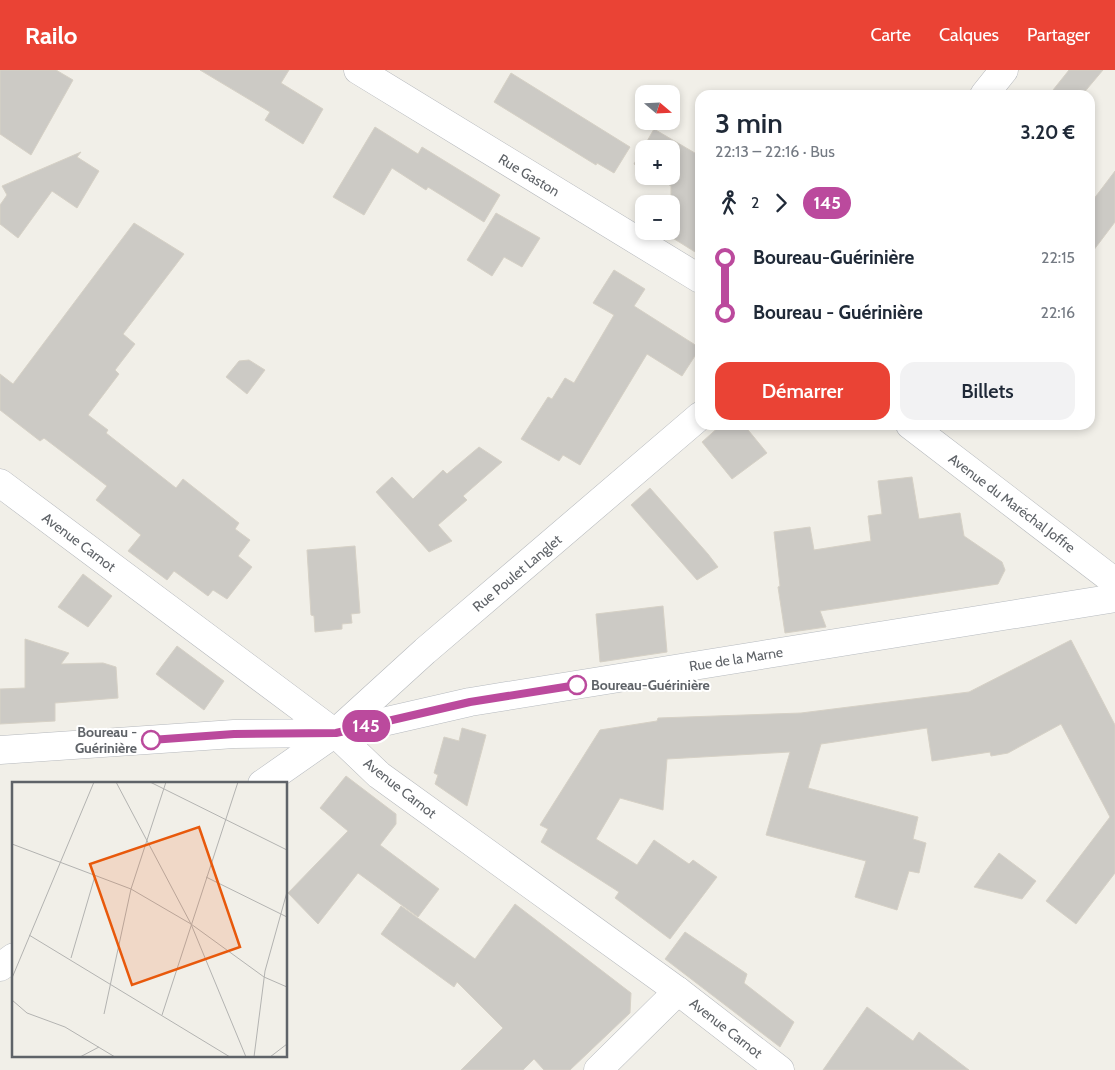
<!DOCTYPE html>
<html lang="fr">
<head>
<meta charset="utf-8">
<style>
  body { margin:0; font-family:Cabin,sans-serif; background:#f2f2f3; color:#1f2937; height:100vh; display:flex; flex-direction:column; font-size:19px; white-space:nowrap }
  * { box-sizing:border-box; margin:0 }
  p { font-size:16px; color:#747a83 }
  .icon { flex:none; width:28px; height:28px; fill:none; stroke:currentColor; stroke-width:2; stroke-linecap:round; stroke-linejoin:round }
  .map { position:relative; flex:1; overflow:hidden }
  .sheet { position:absolute; left:695px; top:20px; width:400px; height:340px; display:flex; flex-direction:column; background:#fff; border-radius:15px; box-shadow:0 2px 8px #0003 }
  .sheet>* { flex:none }
  .badge { padding:0 10px; border-radius:16px; font-size:18px; line-height:32px }
  .needle { width:32px; rotate:109deg }
  .fabs { position:absolute; left:635px; top:15px; display:grid; gap:10px }
  .fabs a { display:grid; place-items:center; width:45px; height:45px; border-radius:10px; background:#fff; box-shadow:0 2px 8px #0003; font-size:25px }
  .map>.badge { position:absolute; translate:-50% -50%; box-shadow:0 0 0 2px #fff }
  .legs { display:flex; align-items:center; gap:8px; height:55px; padding:0 20px; font-size:16px }
  .legs p { margin-inline-start:auto }
  .headline { display:flex; align-items:center; justify-content:space-between; height:85px; padding:0 20px }
  h1 { font-size:28px; font-weight:600; line-height:38px }
  .button { display:flex; gap:10px; margin-top:auto; padding:10px 20px }
  .button a { flex:1; height:58px; border-radius:15px; background:#ea4335; color:#fff; font-size:20px; font-weight:600; line-height:58px; text-align:center }
  .button a+a { background:#f2f2f3; color:#1f2937 }
  ul { padding:0 20px; list-style:none }
  li { display:flex; align-items:center; gap:18px; height:55px; font-size:19px }
  li i { display:grid; place-items:center; width:8px; height:100%; margin:0 6px; background:currentColor }
  li i::after { content:''; width:12px; height:12px; margin:-6px; border:4px solid; border-radius:50%; background:#fff }
  li p { margin-inline-start:auto }
  li:first-child i { background:linear-gradient(#0000 50%,currentColor 0) }
  li:last-child i { background:linear-gradient(currentColor 50%,#0000 0) }
  header { display:flex; align-items:center; gap:30px; box-sizing:border-box; height:70px; padding:0 25px; background:#ea4335; color:#fff }
  header strong { font-size:24px }
  nav { display:flex; gap:28px; margin-inline-start:auto; font-size:18px }
  .map>svg:first-child { display:block }
  .building { fill:#cccac5; stroke:#d6d1c6 }
  .lines { fill:none; stroke-linecap:round; stroke-linejoin:round }
  .minor-casing { stroke:#b5b8bc; stroke-width:29 }
  .tertiary-casing { stroke:#b5b8bc; stroke-width:29 }
  .secondary-casing { stroke:#b6babf; stroke-width:29 }
  .minor { stroke:#fff; stroke-width:28 }
  .tertiary { stroke:#fff; stroke-width:28 }
  .secondary { stroke:#fff; stroke-width:28 }
  .line-1-casing { stroke:#fff; stroke-width:11 }
  .line-1 { stroke:#bb4a9d; stroke-width:8 }
  .stop-1-dot { fill:#fff; stroke:#bb4a9d; stroke-width:2.5 }
  .labels { text-anchor:middle; dominant-baseline:central; stroke-width:4; stroke-linejoin:round; paint-order:stroke }
  .street-label { font-size:14px; fill:#5f6368; stroke:#fff }
  .stop-label { font-size:14px; font-weight:bold; fill:#5f6368; stroke:#fff; text-anchor:start }
  .inset-road { fill:none; stroke:#b3b3b1; stroke-width:1 }
  .view { fill:#e8590c; fill-opacity:0.15; stroke:#e8590c; stroke-width:2.5 }
  .inset-edge { fill:none; stroke:#5f6368; stroke-width:2.5 }
</style>
</head>
<body>
<header>
<strong>Railo</strong>
<nav><a>Carte</a><a>Calques</a><a>Partager</a></nav>
</header>
<div class="map">
<svg width="1115" height="1000" viewBox="0 0 1115 1000">
  <rect width="100%" height="100%" fill="#f1efe8"/>
  <path class="building" d="M 0,0 L 56,0 L 73,10 L 31,85 L 0,64 Z
    M 200,0 L 289,0 L 281,13 L 323,39 L 303,74 L 265,50 L 270,42 Z
    M 1069,0 L 1103,0 L 1082,25 L 1049,25 Z
    M 511,3 L 630,77 L 614,103 L 597,93 L 596,95 L 494,32 Z
    M 375,57 L 418,84 L 422,77 L 500,125 L 484,152 L 428,117 L 426,120 L 392,98 L 364,145 L 333,127 Z
    M 654,59 L 700,86 L 700,185 L 671,167 L 671,116 L 655,106 L 671,106 L 671,79 L 644,79 L 644,100 L 634,94 Z
    M 81,82 L 77,87 L 99,101 L 77,138 L 52,121 L 18,168 L 0,154 L 0,135 L 7,125 L 2,116 Z
    M 1115,101 L 1115,152 L 1090,185 L 1090,134 Z
    M 496,143 L 540,168 L 522,197 L 504,187 L 492,206 L 467,190 Z
    M 134,153 L 184,184 L 123,264 L 135,274 L 115,300 L 119,304 L 88,345 L 108,360 L 106,363 L 176,418 L 183,409 L 239,453 L 235,459 L 250,470 L 238,486 L 252,497 L 227,529 L 213,520 L 208,526 L 174,501 L 167,510 L 128,481 L 141,465 L 96,430 L 107,416 L 44,368 L 40,371 L 0,340 L 0,304 L 13,314 Z
    M 614,200 L 645,219 L 634,236 L 700,278 L 682,306 L 647,284 L 580,395 L 563,385 L 559,391 L 521,369 L 548,327 L 552,329 L 565,308 L 574,313 L 614,245 L 593,233 Z
    M 249,290 L 265,300 L 247,324 L 226,307 L 239,291 Z
    M 721,355 L 744,355 L 767,383 L 732,409 L 702,372 Z
    M 479,377 L 502,392 L 463,426 L 467,430 L 438,455 L 452,471 L 429,482 L 376,422 L 392,407 L 413,429 L 443,400 L 447,404 Z
    M 912,407 L 919,449 L 960,443 L 964,466 L 1002,492 L 1005,500 L 998,514 L 820,541 L 826,557 L 785,563 L 778,517 L 780,516 L 774,462 L 810,457 L 814,480 L 871,471 L 868,446 L 882,444 L 878,411 Z
    M 650,418 L 708,484 L 718,497 L 697,510 L 631,435 Z
    M 355,476 L 360,543 L 351,544 L 352,553 L 342,554 L 342,559 L 315,562 L 314,546 L 311,545 L 307,480 Z
    M 83,504 L 112,526 L 88,557 L 58,537 Z
    M 663,536 L 667,582 L 600,592 L 596,544 Z
    M 25,569 L 69,583 L 61,594 L 103,593 L 116,597 L 118,628 L 55,633 L 55,651 L 0,654 L 0,619 L 25,618 Z
    M 1071,570 L 1115,655 L 1115,803 L 1076,854 L 1046,831 L 1110,747 L 1061,654 L 1008,683 L 991,686 L 990,682 L 932,691 L 927,658 L 821,674 L 808,718 L 918,747 L 913,769 L 926,773 L 919,803 L 909,801 L 897,840 L 855,827 L 866,791 L 766,765 L 790,682 L 667,689 L 663,740 L 620,728 L 596,769 L 637,795 L 654,770 L 689,794 L 693,790 L 717,807 L 670,869 L 615,828 L 619,822 L 541,772 L 548,759 L 540,755 L 600,660 L 657,651 L 658,648 L 801,643 L 969,622 Z
    M 177,576 L 224,611 L 204,640 L 156,604 Z
    M 462,658 L 486,665 L 467,736 L 435,714 L 438,705 L 434,703 L 444,667 L 459,671 Z
    M 346,706 L 396,744 L 396,754 L 380,775 L 439,819 L 418,847 L 358,803 L 318,854 L 288,823 L 348,761 L 320,738 Z
    M 999,783 L 1036,811 L 1022,829 L 974,817 Z
    M 515,834 L 631,923 L 630,943 L 570,1000 L 544,1000 L 534,989 L 523,1000 L 461,1000 L 503,958 L 457,912 L 454,917 L 381,864 L 401,836 L 475,889 Z
    M 685,862 L 747,904 L 744,913 L 794,952 L 780,977 L 665,889 Z
    M 867,937 L 913,971 L 919,962 L 969,1000 L 823,1000 Z"/>
  <g class="lines">
    <defs>
      <path id="minor" d="M 358,0 L 700,209
        M 910,355 L 1115,512
        M 0,413 L 335,663
        M 0,680 L 234,664 L 335,663
        M 598,1000 L 678,921"/>
      <path id="tertiary" d="M 984,25 L 1004,0
        M 700,346 L 425,581 L 335,663 L 379,705 L 678,921 L 780,1000"/>
      <path id="secondary" d="M 262,714 L 335,663 L 470,632 L 1115,528
        M 0,897 L 14,887"/>
    </defs>
    <use href="#minor" class="minor-casing"/>
    <use href="#tertiary" class="tertiary-casing"/>
    <use href="#secondary" class="secondary-casing"/>
    <use href="#minor" class="minor"/>
    <use href="#tertiary" class="tertiary"/>
    <use href="#secondary" class="secondary"/>
  </g>
  <g class="lines">
    <defs>
      <path id="line-1" d="M 151,670 L 234,664 L 336,663 L 470,632 L 577,615"/>
    </defs>
    <use href="#line-1" class="line-1-casing"/>
    <use href="#line-1" class="line-1"/>
  </g>
  <g class="stop-1-dot">
    <circle cx="577" cy="615" r="9"/>
    <circle cx="151" cy="670" r="9"/>
  </g>
  <g class="labels">
    <g class="street-label">
      <text transform="translate(529 105) rotate(31)">Rue Gaston</text>
      <text transform="translate(1012 433) rotate(37)">Avenue du Maréchal Joffre</text>
      <text transform="translate(79 472) rotate(37)">Avenue Carnot</text>
      <text transform="translate(517 503) rotate(-40)">Rue Poulet Langlet</text>
      <text transform="translate(736 589) rotate(-9)">Rue de la Marne</text>
      <text transform="translate(400 718) rotate(38)">Avenue Carnot</text>
      <text transform="translate(726 958) rotate(38)">Avenue Carnot</text>
    </g>
    <g class="stop-label">
      <text x="591" y="615">Boureau-Guérinière</text>
      <text x="137" y="662" text-anchor="end">Boureau -<tspan x="137" dy="16">Guérinière</tspan></text>
    </g>
  </g>
  <g transform="translate(12 712)">
    <rect width="275" height="275" fill="#f1efe8"/>
    <path class="inset-road" d="M 104,0 L 179,142 L 252,195 L 275,205M 138,0 L 275,68M 0,62 L 119,107 L 179,142M 194,95 L 275,135M 179,142 L 234,275M 17,153 L 218,275M 59,176 L 83,94M 0,196 L 82,0M 0,218 L 15,231 L 53,245 L 103,275M 92,232 L 119,107 L 154,0M 150,233 L 226,0M 68,275 L 87,265M 242,275 L 253,189 L 275,110M 258,275 L 275,262"/>
    <path class="view" d="M 187,45 L 228,165 L 120,203 L 78,82 Z"/>
    <rect width="275" height="275" class="inset-edge"/>
  </g>
</svg>
<div class="fabs">
<a><svg class="needle" viewBox="-14 -14 28 28"><path d="M0-13l5 13h-10z" fill="#e53935"/><path d="M0 13l5-13h-10z" fill="#747a83"/></svg></a>
<a>+</a>
<a>−</a>
</div>
<b class="badge" style="left:366px;top:656px;background:#bb4a9d;color:#fff">145</b>
<section class="sheet">
<div class="headline"><div><h1>3 min</h1><p>22:13 – 22:16 · Bus</p></div><b>3.20 €</b></div>
<div class="legs"><svg class="icon" aria-label="walk" viewBox="0 0 24 24"><circle cx="13" cy="4" r="2"/><path d="M13 8l-2 6 4 7M11 14l-3 7M7 12l3-4h3l4 4"/></svg>2<svg class="icon" aria-label="forward" viewBox="0 0 24 24"><path d="M9 5l7 7-7 7"/></svg><b class="badge" style="background:#bb4a9d;color:#fff">145</b></div>
<ul>
<li><i style="color:#bb4a9d"></i><b>Boureau-Guérinière</b><p>22:15</p></li>
<li><i style="color:#bb4a9d"></i><b>Boureau - Guérinière</b><p>22:16</p></li>
</ul>
<div class="button"><a>Démarrer</a><a>Billets</a></div>
</section>
</div>
</body>
</html>
